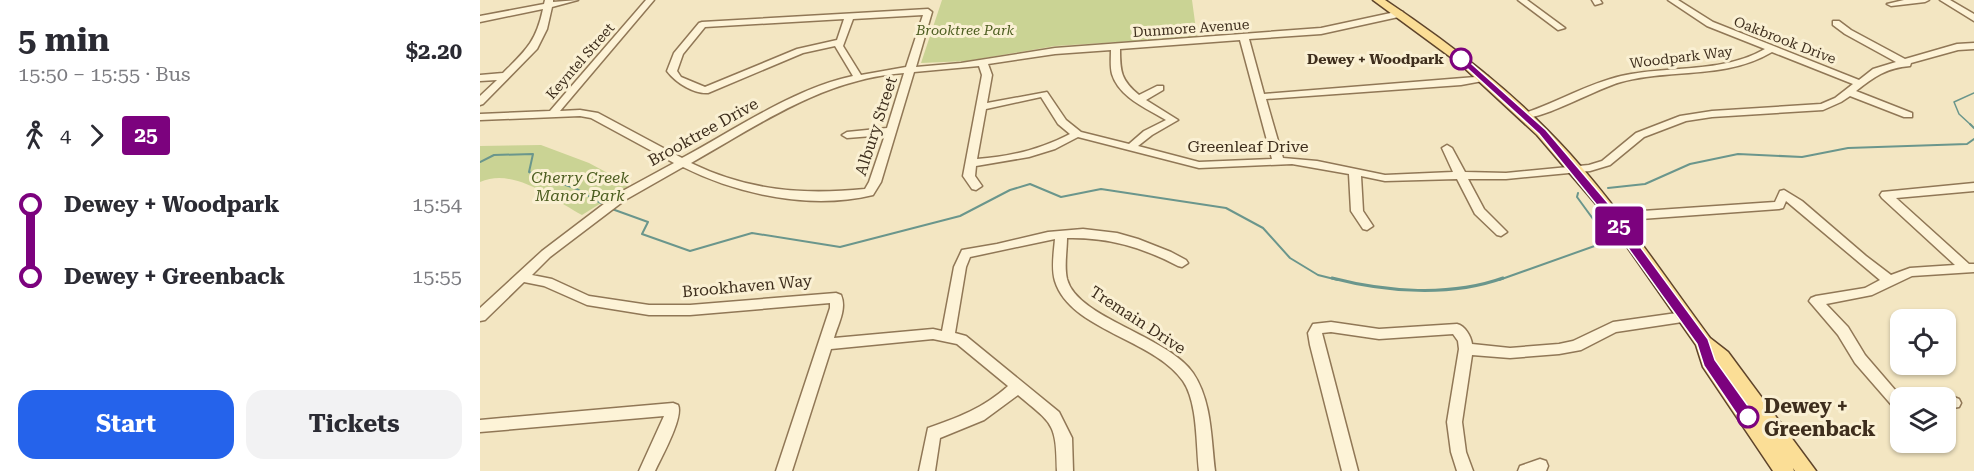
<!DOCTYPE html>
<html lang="en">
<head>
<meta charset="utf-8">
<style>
  body { margin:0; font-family:"Roboto Serif",serif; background:#f2f2f3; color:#2b2b33; height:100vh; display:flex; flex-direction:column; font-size:22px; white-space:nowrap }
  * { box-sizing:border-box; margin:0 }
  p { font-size:20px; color:#7c7c81 }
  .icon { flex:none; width:33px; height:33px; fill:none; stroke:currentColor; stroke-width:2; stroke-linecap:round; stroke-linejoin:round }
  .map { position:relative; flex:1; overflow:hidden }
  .details { display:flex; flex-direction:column; background:#fff; width:480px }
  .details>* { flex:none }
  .badge { padding:0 12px; border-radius:4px; font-size:21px; line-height:39px }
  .buttons { position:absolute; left:1410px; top:309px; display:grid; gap:12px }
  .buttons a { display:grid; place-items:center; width:66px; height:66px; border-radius:12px; background:#fff; box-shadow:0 2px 4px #0004; font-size:30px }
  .map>.badge { position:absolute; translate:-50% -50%; box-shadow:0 0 0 3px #fff }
  .legs { display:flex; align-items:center; gap:9px; height:66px; padding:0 18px; font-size:20px }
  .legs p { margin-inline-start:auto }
  .summary { display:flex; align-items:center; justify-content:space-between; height:102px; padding:0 18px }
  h1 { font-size:33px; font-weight:700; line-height:45px }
  .primary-button { display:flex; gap:12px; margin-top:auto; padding:12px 18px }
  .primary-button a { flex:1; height:69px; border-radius:18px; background:#2563eb; color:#fff; font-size:24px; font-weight:700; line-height:69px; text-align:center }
  .primary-button a+a { background:#f2f2f3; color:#2b2b33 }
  ul { padding:0 18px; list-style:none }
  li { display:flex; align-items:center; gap:21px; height:72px; font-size:22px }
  li i { display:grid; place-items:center; width:9px; height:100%; margin:0 8px; background:currentColor }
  li i::after { content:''; width:15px; height:15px; margin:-8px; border:4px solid; border-radius:50%; background:#fff }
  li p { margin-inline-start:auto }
  li:first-child i { background:linear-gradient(#0000 50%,currentColor 0) }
  li:last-child i { background:linear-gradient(currentColor 50%,#0000 0) }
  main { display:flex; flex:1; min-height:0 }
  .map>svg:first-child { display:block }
  .green { fill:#cad394 }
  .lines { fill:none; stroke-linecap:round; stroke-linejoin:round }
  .stream-far2 { stroke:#6a968c; stroke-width:1.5 }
  .stream-far1 { stroke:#6a968c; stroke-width:2 }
  .stream { stroke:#6a968c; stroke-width:3 }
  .minor-casing { stroke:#907756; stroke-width:3 }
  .major-casing { stroke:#5e442b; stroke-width:3 }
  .minor { fill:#fdf3d7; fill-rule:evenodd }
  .major { fill:#fbde96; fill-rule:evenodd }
  .line-1 { fill:#7c027e; stroke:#fff; stroke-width:1.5 }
  .stop-1-dot { fill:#fff; stroke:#7c027e; stroke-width:3 }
  .labels { text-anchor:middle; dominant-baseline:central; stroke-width:6; stroke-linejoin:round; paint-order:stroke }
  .far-street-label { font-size:14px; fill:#3e2e1d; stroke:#faf0d3 }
  .far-park-label { font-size:14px; font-style:italic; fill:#4c5d20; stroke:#faf0d3 }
  .far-stop-label { font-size:14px; font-weight:bold; fill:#3e2e1d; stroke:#faf0d3; text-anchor:end }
  .street-label { font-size:16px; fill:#3e2e1d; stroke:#faf0d3 }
  .park-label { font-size:16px; font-style:italic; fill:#4c5d20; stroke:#faf0d3 }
  .near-stop-label { font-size:20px; font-weight:bold; fill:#3e2e1d; stroke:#faf0d3; text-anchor:start }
</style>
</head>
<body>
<main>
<section class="details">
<div class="summary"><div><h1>5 min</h1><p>15:50 – 15:55 · Bus</p></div><b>$2.20</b></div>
<div class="legs"><svg class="icon" aria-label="walk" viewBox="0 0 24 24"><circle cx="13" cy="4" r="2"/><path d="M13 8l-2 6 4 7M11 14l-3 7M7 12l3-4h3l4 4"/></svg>4<svg class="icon" aria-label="forward" viewBox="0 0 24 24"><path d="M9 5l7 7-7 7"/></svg><b class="badge" style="background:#7c027e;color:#fff">25</b></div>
<ul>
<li><i style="color:#7c027e"></i><b>Dewey + Woodpark</b><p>15:54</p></li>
<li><i style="color:#7c027e"></i><b>Dewey + Greenback</b><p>15:55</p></li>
</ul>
<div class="primary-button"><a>Start</a><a>Tickets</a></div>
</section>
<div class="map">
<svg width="1494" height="471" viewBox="0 0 1494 471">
  <rect width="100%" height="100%" fill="#f3e6c2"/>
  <path class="green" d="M 462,0 L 712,0 L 717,37 L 575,46 L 487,61 L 441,63 Z
    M 61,145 L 109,163 L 150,185 L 102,215 C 72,199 35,167 0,182 L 0,146 Z"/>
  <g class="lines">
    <path class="stream-far2" d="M 1491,125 L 1479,114 L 1474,102 L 1494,93"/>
    <path class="stream-far1" d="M 1490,124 L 1494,128
      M 0,162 L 14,155 L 53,154 L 49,172 L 97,189 L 124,205
      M 1128,188 L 1165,184 L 1210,164 L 1258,154 L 1322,157 L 1368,148 L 1487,144 L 1494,139
      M 132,209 L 168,222 L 162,234 L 210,251 L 272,233 L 360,247 L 480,216 L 530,190 L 550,184 L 581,197 L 621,189 L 746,208 L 783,228 L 810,258 L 838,275 L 858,280
      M 1019,280 L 1123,243 L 1124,234 L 1097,197 L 1098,193"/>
    <path class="stream" d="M 852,278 C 906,292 970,297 1023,278"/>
    <defs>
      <path id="minor" d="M 65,0 L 73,0 L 73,2 L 98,0 L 72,7 L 67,29 L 57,49 L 3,104 L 0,105 L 0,96 L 17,80 L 0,81 L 0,75 L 23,73 C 46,50 56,42 63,9 L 0,22 L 0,16 L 64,4 Z
        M 166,0 L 174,0 L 80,111 L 100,110 L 118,113 L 202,158 C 254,130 315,88 373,76 L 355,46 L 323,53 L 228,93 C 214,94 196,83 187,71 L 194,53 L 219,23 L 222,22 L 448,9 L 452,12 L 436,67 L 481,63 L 575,48 L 841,28 L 920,11 L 923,12 L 923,16 L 841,34 L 769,39 L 784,94 L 1008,76 L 1008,80 L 981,85 L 786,99 L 803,158 L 837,161 L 905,175 L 973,172 L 962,148 L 967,145 L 972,148 L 985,172 L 1026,173 L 1109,165 L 1122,161 L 1156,133 L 1200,116 L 1232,111 L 1341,104 L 1355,98 L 1373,84 L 1292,52 C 1245,80 1192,68 1141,82 C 1118,88 1060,121 1042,118 L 1042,114 C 1076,103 1107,84 1141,76 C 1189,65 1241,74 1285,49 L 1227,26 L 1188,0 L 1198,0 L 1233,22 L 1379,80 L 1393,69 L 1416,62 L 1365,34 L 1353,25 L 1353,21 L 1359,21 L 1371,30 L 1425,59 L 1477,44 L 1494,43 L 1494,49 L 1478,50 L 1431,63 L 1430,66 C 1406,68 1394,77 1376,91 L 1432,113 L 1432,117 L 1424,117 L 1370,96 L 1361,102 L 1343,110 L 1232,117 L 1206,121 L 1164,137 L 1130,165 L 1110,171 L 1026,179 L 988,179 L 1004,209 L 1027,232 L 1021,236 L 1017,235 L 995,214 L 977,179 L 905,181 L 881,176 L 883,211 L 893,226 L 887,230 L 883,229 L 871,211 L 869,174 L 812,164 L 719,168 L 598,137 L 575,149 L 549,157 L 496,166 L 495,176 L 502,186 L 496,190 L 492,189 L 483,176 L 502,75 L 499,66 L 434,72 L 401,182 L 393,195 C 331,210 259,195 203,167 L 145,200 L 70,257 L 52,275 L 72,279 L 109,296 L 169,305 L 210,305 L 356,293 L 361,295 C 367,309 358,324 354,338 L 453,329 L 462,331 L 474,267 L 482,250 L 517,244 L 568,232 L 603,229 L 637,233 L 658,239 L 691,252 L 706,260 L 708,263 L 702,267 L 698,266 C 662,247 628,237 587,238 C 587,251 584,266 587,279 C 597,318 688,336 713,373 C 732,401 731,439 735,471 L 719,471 C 716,445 718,403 703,381 C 674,339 590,330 575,281 C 571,268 574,252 575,239 L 490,257 L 486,267 L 475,333 L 486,336 L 579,412 L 592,438 L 593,471 L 577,471 C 576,423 574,425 538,395 L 504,420 L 460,438 L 455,471 L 439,471 L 448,428 C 479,417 502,409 528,386 L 477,344 L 453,339 L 351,349 L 312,471 L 296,471 L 350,308 L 350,303 L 210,315 L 169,315 L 107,305 L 64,286 L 44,282 L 5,320 L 0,321 L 0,308 L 62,251 L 137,194 L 194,163 L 111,118 L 100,116 L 0,120 L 0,114 L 70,111 ZM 443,15 L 426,67 L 381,75 L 363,46 L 373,19 ZM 364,19 L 357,40 L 317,49 L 225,87 L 201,77 L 197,71 L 203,54 L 225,27 ZM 760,40 L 792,159 L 719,162 L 658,146 L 672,135 L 698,120 L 666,100 L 683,90 L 683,86 L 677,86 L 659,95 C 641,80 640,72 640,49 ZM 631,50 C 631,57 630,66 632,74 C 639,97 666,108 686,120 L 664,131 L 649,144 L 601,132 L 586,120 L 567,92 L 507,103 L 512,75 L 508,64 L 575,54 ZM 424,73 L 407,128 L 367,132 L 362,135 L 367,138 L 405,135 L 389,182 L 385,189 C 322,195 269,191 211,163 C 280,124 343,79 424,73 ZM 561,97 L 578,124 L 590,134 C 561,149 530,157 497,159 L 506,109 Z
        M 1038,0 L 1047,0 L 1085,28 L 1078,30 Z
        M 1112,0 L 1120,0 L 1122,3 L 1115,5 Z
        M 1424,0 L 1449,0 L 1445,2 L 1411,6 L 1407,4 Z
        M 1460,0 L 1470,0 L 1494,14 L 1494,21 Z
        M 1494,183 L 1494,191 L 1416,198 L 1489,264 L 1494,264 L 1494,272 L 1432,276 L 1392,295 L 1346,304 L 1368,327 L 1385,355 L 1422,398 L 1420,398 L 1420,411 L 1415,409 L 1375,363 L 1358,335 L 1329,301 L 1331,298 L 1336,296 L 1385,288 L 1400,280 L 1306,201 L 1303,208 L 1299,209 L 1133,221 L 1127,217 L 1133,213 L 1295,202 L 1300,191 L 1304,190 L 1322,201 L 1386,256 L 1411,275 L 1430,268 L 1475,265 L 1402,198 L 1400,195 L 1402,192 Z
        M 1204,312 L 1209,313 L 1211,317 L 1209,321 L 1136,332 L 1101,350 L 1079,354 L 1030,358 L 992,355 L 982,422 L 986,452 L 993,471 L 977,471 L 971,452 L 967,422 L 979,349 L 978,341 L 973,334 L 899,339 L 851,332 L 842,333 L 878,471 L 862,471 L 830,345 L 828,333 L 833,324 L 851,322 L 899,329 L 977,324 C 985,326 991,336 992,344 L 1030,348 L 1079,344 L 1093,341 L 1133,322 Z
        M 1474,397 L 1479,399 L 1481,403 L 1479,407 L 1466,409 L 1464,398 Z
        M 193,403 L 198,405 C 204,417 181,458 175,471 L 159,471 L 184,416 L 0,432 L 0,420 Z
        M 1060,459 L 1066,461 L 1068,466 L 1066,471 L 1038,471 L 1040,466 Z"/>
      <path id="major" d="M 893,0 L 905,0 C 972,45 1036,94 1090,154 C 1141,211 1184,276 1230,338 L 1248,352 L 1336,471 L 1315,471 L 1313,468 L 1314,471 L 1293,471 L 1223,367 L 1216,345 L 1122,211 L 1057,135 L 980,64 Z"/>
    </defs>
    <use href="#minor" class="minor-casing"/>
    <use href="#major" class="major-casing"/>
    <use href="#minor" class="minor"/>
    <use href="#major" class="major"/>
  </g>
  <path class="line-1" d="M 978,57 L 984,57 L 1066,130 L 1128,203 L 1228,339 L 1235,360 L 1273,413 L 1275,417 L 1273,422 L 1262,422 L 1224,366 L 1217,344 L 1120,209 L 1059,134 L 978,60 Z"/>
  <g class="stop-1-dot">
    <circle cx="981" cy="59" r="10"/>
    <circle cx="1268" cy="417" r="10"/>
  </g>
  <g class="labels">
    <g class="far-street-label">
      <text transform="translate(711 28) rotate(-4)">Dunmore Avenue</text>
      <text transform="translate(1305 40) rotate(21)">Oakbrook Drive</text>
      <text transform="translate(1201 57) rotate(-7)">Woodpark Way</text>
      <text transform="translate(100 61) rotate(-49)">Keyntel Street</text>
    </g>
    <g class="far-park-label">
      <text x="485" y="30">Brooktree Park</text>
    </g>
    <g class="far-stop-label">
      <text x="964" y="59">Dewey + Woodpark</text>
    </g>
    <g class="street-label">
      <text transform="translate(396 126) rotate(-72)">Albury Street</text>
      <text transform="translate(223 132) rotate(-29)">Brooktree Drive</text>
      <text x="768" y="146">Greenleaf Drive</text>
      <text transform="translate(267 286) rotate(-5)">Brookhaven Way</text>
      <text transform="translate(658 320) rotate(33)">Tremain Drive</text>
    </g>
    <g class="park-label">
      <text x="100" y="177">Cherry Creek<tspan x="100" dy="18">Manor Park</tspan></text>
    </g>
    <g class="near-stop-label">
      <text x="1284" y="406">Dewey +<tspan x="1284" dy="23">Greenback</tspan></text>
    </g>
  </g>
</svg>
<div class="buttons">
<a><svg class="icon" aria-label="locate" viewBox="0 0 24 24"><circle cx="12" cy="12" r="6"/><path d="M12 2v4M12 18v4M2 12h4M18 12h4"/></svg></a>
<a><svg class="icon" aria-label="layers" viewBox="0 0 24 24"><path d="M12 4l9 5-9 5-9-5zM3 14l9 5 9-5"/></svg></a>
</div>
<b class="badge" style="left:1139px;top:226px;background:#7c027e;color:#fff">25</b>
</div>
</main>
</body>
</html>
